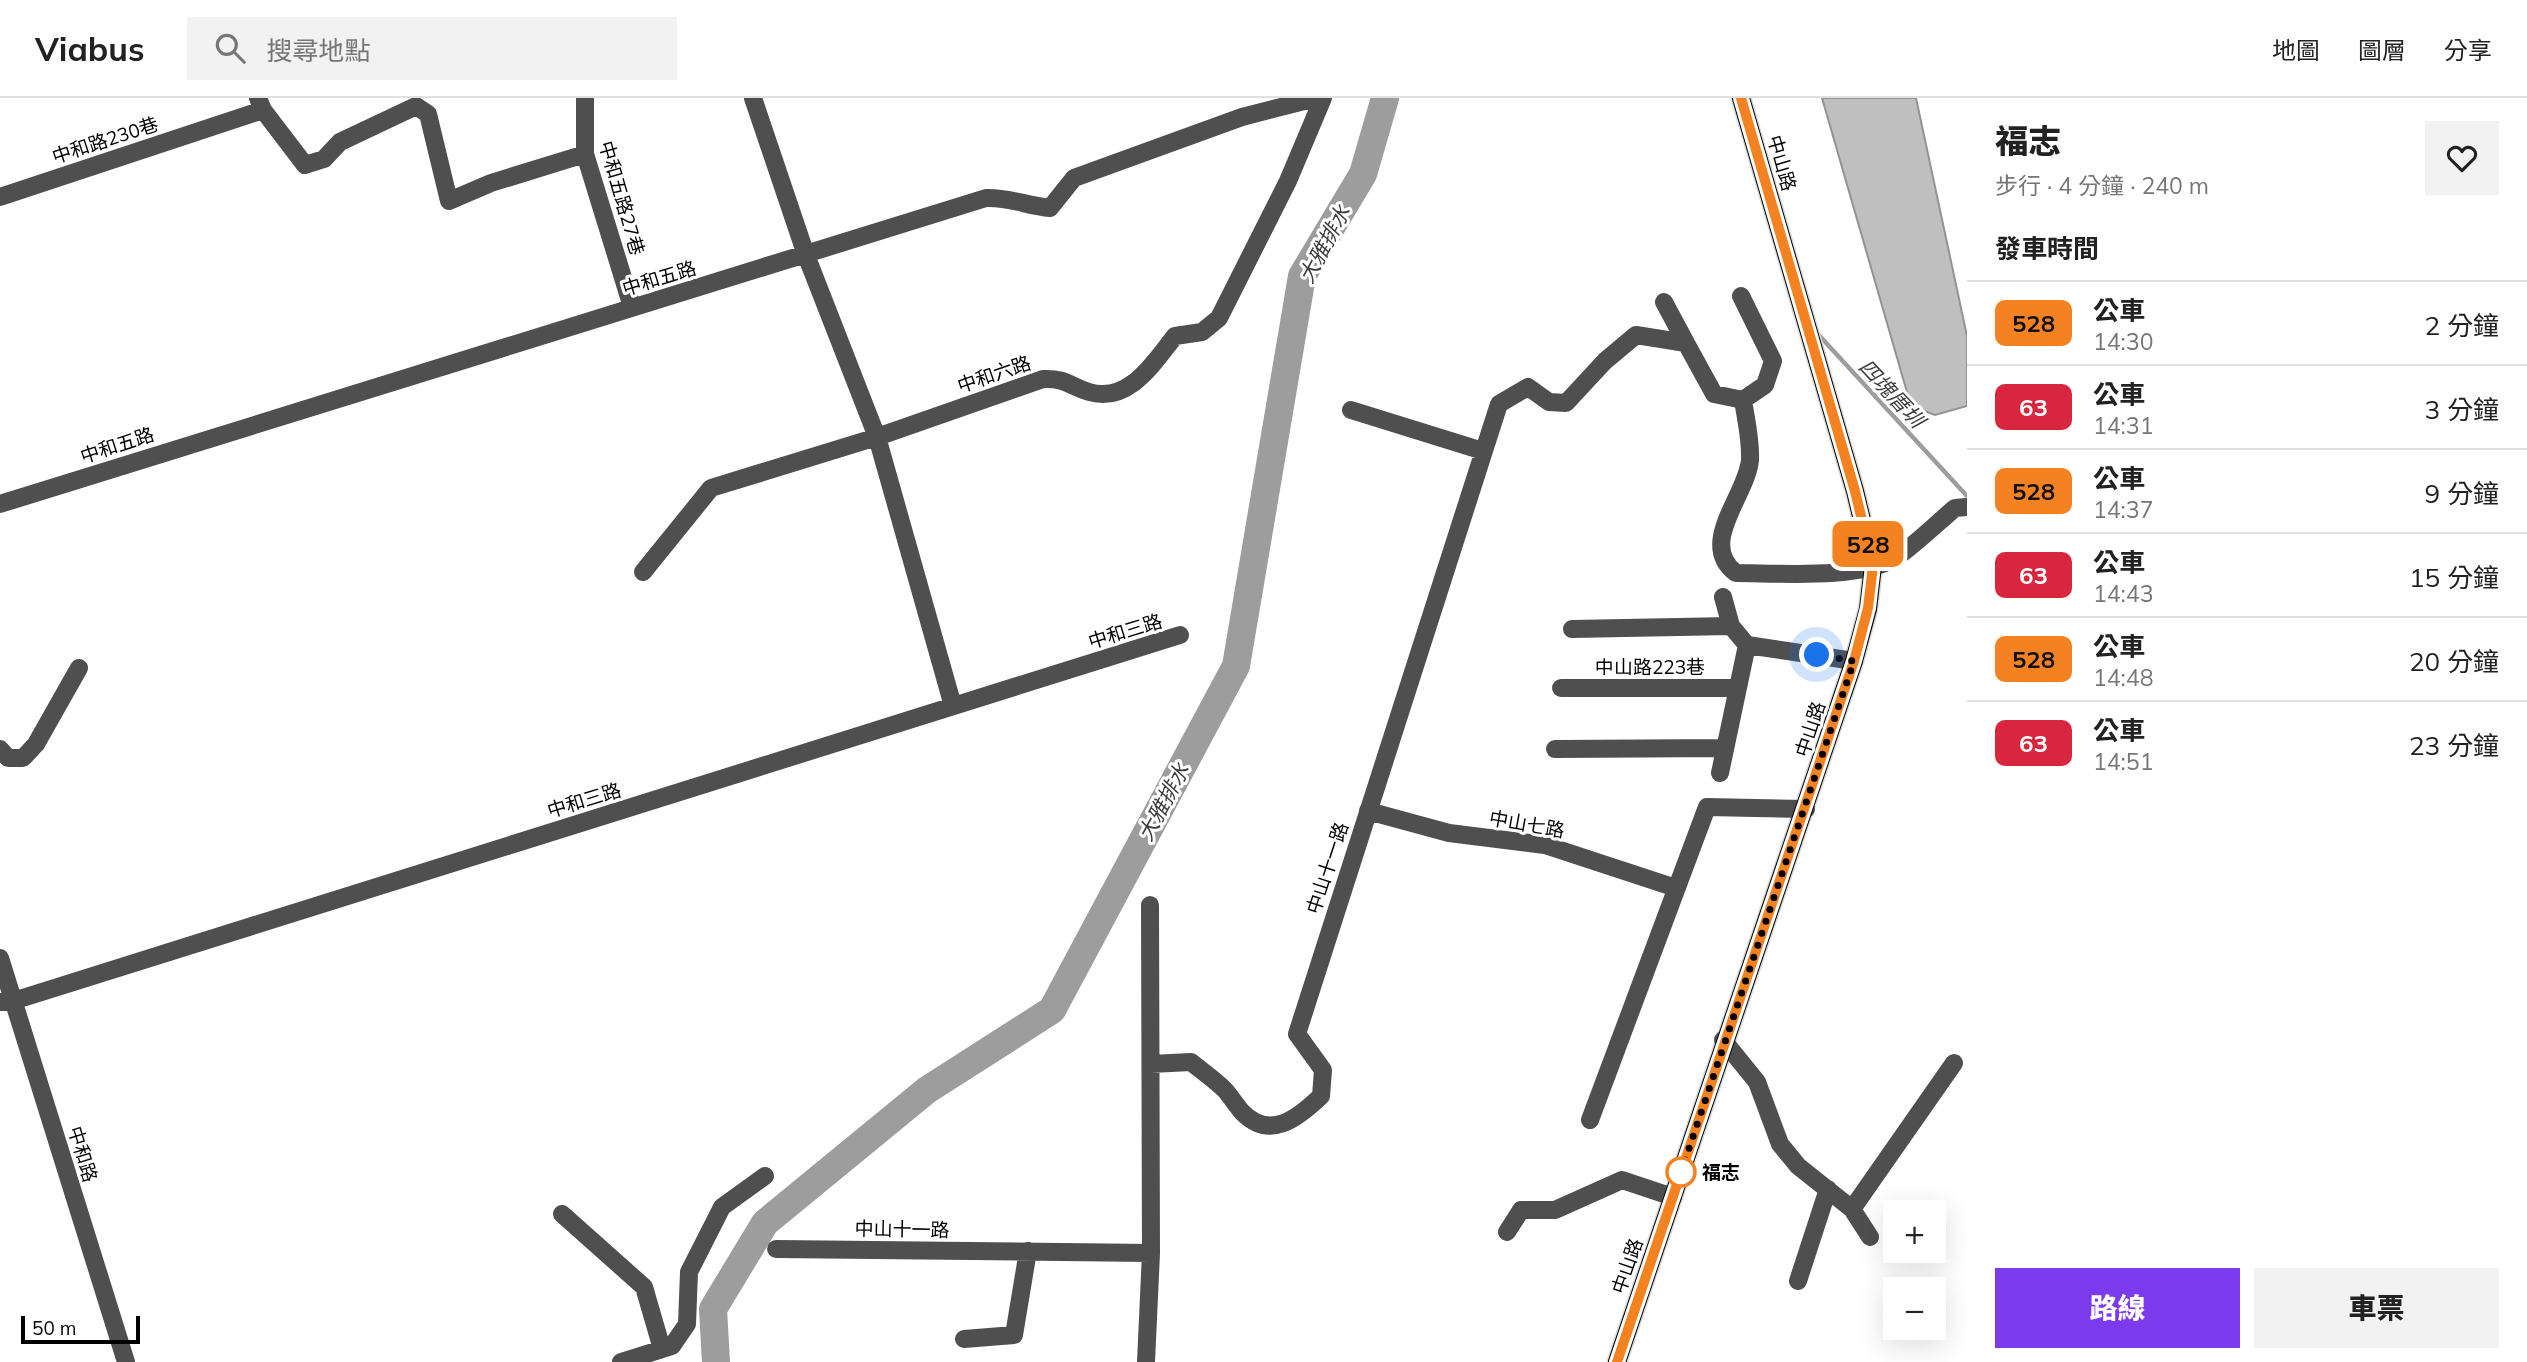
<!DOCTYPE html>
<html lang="zh-TW">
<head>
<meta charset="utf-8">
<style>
  body { margin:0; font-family:Mulish,"Noto Sans TC",sans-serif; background:#f2f2f2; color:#222; height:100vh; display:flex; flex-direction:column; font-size:26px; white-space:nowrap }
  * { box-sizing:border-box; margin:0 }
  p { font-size:23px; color:#767676 }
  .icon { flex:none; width:38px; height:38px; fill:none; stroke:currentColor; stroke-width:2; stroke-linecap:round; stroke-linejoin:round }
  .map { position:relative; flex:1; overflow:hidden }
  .drawer { display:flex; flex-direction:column; background:#fff; width:560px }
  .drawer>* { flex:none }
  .badge { padding:0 14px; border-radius:10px; font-size:24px; line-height:46px }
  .controls { position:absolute; left:1883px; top:1102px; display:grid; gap:14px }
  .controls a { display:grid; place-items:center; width:63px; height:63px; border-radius:0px; background:#fff; box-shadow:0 7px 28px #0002; font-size:35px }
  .scale { position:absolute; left:21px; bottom:18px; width:119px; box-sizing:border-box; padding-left:7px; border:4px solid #000; border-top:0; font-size:19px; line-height:24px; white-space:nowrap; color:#000; -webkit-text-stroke:5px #fff; paint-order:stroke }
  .you { position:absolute; width:35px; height:35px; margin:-18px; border:5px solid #fff; border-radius:50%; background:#1a73e8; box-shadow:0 0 0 10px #1a73e833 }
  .map>.badge { position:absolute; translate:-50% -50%; box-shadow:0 0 0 4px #fff }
  h2 { padding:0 28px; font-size:26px; line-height:63px }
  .round { display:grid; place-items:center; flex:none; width:74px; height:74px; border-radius:0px; background:#f2f2f2 }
  .headline { display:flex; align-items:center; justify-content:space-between; height:119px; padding:0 28px }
  h1 { font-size:33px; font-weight:800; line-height:52px }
  .button { display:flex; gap:14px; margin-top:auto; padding:14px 28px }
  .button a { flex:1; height:80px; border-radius:0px; background:#7c3aed; color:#fff; font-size:28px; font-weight:800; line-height:80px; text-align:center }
  .button a+a { background:#f2f2f2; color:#222 }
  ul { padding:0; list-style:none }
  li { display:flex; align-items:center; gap:21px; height:84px; padding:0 28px; border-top:2px solid #e0e0e0 }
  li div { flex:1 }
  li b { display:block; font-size:26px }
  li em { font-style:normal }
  li .badge { min-width:77px; font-weight:700; text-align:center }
  header { display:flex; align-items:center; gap:42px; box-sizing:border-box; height:98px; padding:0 35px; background:#fff; border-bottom:2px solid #e0e0e0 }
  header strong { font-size:33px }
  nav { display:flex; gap:38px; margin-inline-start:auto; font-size:24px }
  .search { width:490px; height:63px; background:#f2f2f2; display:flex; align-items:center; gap:18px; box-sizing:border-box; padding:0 24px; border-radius:0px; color:#767676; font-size:26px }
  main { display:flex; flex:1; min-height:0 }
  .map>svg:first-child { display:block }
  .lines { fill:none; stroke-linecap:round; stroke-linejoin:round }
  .stream { stroke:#9d9d9d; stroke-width:4.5 }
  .river { stroke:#9d9d9d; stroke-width:28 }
  .building { fill:#bfbfbf; stroke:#939393; stroke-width:2 }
  .major-casing { stroke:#dbdbdb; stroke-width:21 }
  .minor { stroke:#4f4f4f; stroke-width:18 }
  .major { stroke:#000; stroke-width:18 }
  .line-casing { stroke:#fff; stroke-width:16 }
  .line { stroke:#f58220; stroke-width:10 }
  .walk { stroke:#000; stroke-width:7; stroke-dasharray:0 12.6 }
  .stop-dot { fill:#fff; stroke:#f58220; stroke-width:3.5 }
  .labels { text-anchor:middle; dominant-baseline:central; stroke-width:6; stroke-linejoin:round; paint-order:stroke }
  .street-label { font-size:19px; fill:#000; stroke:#fff }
  .stop-label { font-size:19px; font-weight:bold; fill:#000; stroke:#fff; text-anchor:start }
  .water-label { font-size:21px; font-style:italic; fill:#3e3e3e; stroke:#fff }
</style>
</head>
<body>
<header>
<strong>Viabus</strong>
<div class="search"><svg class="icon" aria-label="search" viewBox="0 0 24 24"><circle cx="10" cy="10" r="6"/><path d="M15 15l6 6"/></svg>搜尋地點</div>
<nav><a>地圖</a><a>圖層</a><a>分享</a></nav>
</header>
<main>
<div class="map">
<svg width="1967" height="1264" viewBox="0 0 1967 1264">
  <rect width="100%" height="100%" fill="#fff"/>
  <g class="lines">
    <path class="stream" d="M 1816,234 L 1967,398"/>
    <path class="river" d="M 716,1264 L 713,1211 L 765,1125 L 927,992 L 1052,912 L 1236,568 L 1302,178 L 1363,76 L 1385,0"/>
  </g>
  <path class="building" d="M 1822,0 L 1916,0 L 1967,238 L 1967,308 L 1935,317 L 1911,308 Z"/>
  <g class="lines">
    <defs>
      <path id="major" d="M 1617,1264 L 1854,563 L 1868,511 L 1873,468 L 1855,393 L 1741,0"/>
    </defs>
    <use href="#major" class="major-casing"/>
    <path class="minor" d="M 258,0 L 263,12 L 305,67 L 324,61 L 340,44 L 416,8 L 428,16 L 449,103 L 491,85 L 585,56
      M 585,0 L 585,56 L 632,209
      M 753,0 L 806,157 L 877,339 L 953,608
      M 0,99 L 263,12
      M 1741,198 L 1773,263 L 1765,287 L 1743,302
      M 1664,204 L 1686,245
      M 1743,302 C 1746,322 1751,342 1750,362 C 1747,397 1697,446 1736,475 C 1777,475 1862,482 1897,459 C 1917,445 1936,426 1955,410 L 1967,409
      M 1351,312 L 1483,353
      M 0,406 L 986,100 C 1009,99 1028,108 1050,110 L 1074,80 L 1242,19 L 1316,0
      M 643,474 L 711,390 L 877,339 L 1043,281 C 1066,280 1069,288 1089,294 C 1129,306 1154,264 1175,238 L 1202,234 L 1219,220 L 1288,83 L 1323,0
      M 1572,531 L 1731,528
      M 1747,547 L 1854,563
      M 1561,590 L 1738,590
      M 0,651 L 8,660 L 23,660 L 36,646 L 79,570
      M 1555,651 L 1725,650
      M 1720,675 L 1747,547 L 1731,528 L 1723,499
      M 1368,713 L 1449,735 L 1545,747 L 1676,790
      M 0,860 L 126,1264
      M 0,904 L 13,903 L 1180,537
      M 1723,942 L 1757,984 L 1780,1046 L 1798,1068 L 1852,1111 L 1870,1139
      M 1151,966 L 1191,964 C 1202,973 1215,982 1225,992 C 1231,999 1236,1007 1242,1014 C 1270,1043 1298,1020 1321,998 L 1323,972 L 1297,936 L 1499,306 L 1528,289 L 1549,304 L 1566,305 L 1605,263 L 1636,237 L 1686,245 L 1714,296 L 1743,302
      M 1590,1022 L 1707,709 L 1806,711
      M 1852,1111 L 1954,965
      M 562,1116 L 644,1189 L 662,1251
      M 1507,1134 L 1521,1112 L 1555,1112 L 1622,1082 L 1673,1099
      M 776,1151 L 1151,1155
      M 1798,1183 L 1828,1091
      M 964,1241 L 1014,1237 L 1028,1153
      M 621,1264 L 672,1248 L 687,1226 L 689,1174 L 722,1109 L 765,1078
      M 1146,1264 L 1151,1155 L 1150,807"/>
    <use href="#major" class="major"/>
  </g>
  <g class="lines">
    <defs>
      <path id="line" d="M 1617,1264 L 1854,563 L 1868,510 L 1873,468 L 1855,393 L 1741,0"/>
    </defs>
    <use href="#line" class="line-casing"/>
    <use href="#line" class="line"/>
    <path class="walk" d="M 1681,1074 L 1854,563 L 1817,557"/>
  </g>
  <circle class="stop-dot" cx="1681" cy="1074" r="14"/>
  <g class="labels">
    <g class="street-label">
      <text transform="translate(105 42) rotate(-18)">中和路230巷</text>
      <text transform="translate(1782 65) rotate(74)">中山路</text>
      <text transform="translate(622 100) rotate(74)">中和五路27巷</text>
      <text transform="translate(659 180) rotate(-17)">中和五路</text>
      <text transform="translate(994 276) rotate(-19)">中和六路</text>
      <text transform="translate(117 347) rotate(-18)">中和五路</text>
      <text transform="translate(1125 533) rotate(-17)">中和三路</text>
      <text x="1650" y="569">中山路223巷</text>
      <text transform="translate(1810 631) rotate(-72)">中山路</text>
      <text transform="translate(584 702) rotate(-17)">中和三路</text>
      <text transform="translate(1527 726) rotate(10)">中山七路</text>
      <text transform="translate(1327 770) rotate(-72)">中山十一路</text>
      <text transform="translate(83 1056) rotate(73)">中和路</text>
      <text transform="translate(902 1131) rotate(1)">中山十一路</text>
      <text transform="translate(1627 1168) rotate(-71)">中山路</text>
    </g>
    <g class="stop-label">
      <text x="1702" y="1074">福志</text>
    </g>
    <g class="water-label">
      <text transform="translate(1324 146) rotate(-62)">大雅排水</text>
      <text transform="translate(1892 295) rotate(47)">四塊厝圳</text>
      <text transform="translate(1163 704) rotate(-62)">大雅排水</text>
    </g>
  </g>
</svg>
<div class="controls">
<a>+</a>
<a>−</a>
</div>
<div class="scale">50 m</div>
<div class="you" style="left:1817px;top:557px"></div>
<b class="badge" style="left:1868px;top:446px;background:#f58220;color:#111">528</b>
</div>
<section class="drawer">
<div class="headline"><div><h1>福志</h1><p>步行 · 4 分鐘 · 240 m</p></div><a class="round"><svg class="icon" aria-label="heart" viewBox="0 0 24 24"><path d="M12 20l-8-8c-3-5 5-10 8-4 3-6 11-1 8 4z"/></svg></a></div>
<h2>發車時間</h2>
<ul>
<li><span class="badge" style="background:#f58220;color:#111">528</span><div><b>公車</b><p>14:30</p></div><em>2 分鐘</em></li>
<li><span class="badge" style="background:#d7263d;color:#fff">63</span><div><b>公車</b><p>14:31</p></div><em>3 分鐘</em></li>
<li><span class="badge" style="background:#f58220;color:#111">528</span><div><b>公車</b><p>14:37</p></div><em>9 分鐘</em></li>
<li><span class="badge" style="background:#d7263d;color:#fff">63</span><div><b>公車</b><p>14:43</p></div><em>15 分鐘</em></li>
<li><span class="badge" style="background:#f58220;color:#111">528</span><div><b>公車</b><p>14:48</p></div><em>20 分鐘</em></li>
<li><span class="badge" style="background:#d7263d;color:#fff">63</span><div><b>公車</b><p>14:51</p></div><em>23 分鐘</em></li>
</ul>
<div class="button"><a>路線</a><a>車票</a></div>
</section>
</main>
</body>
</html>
